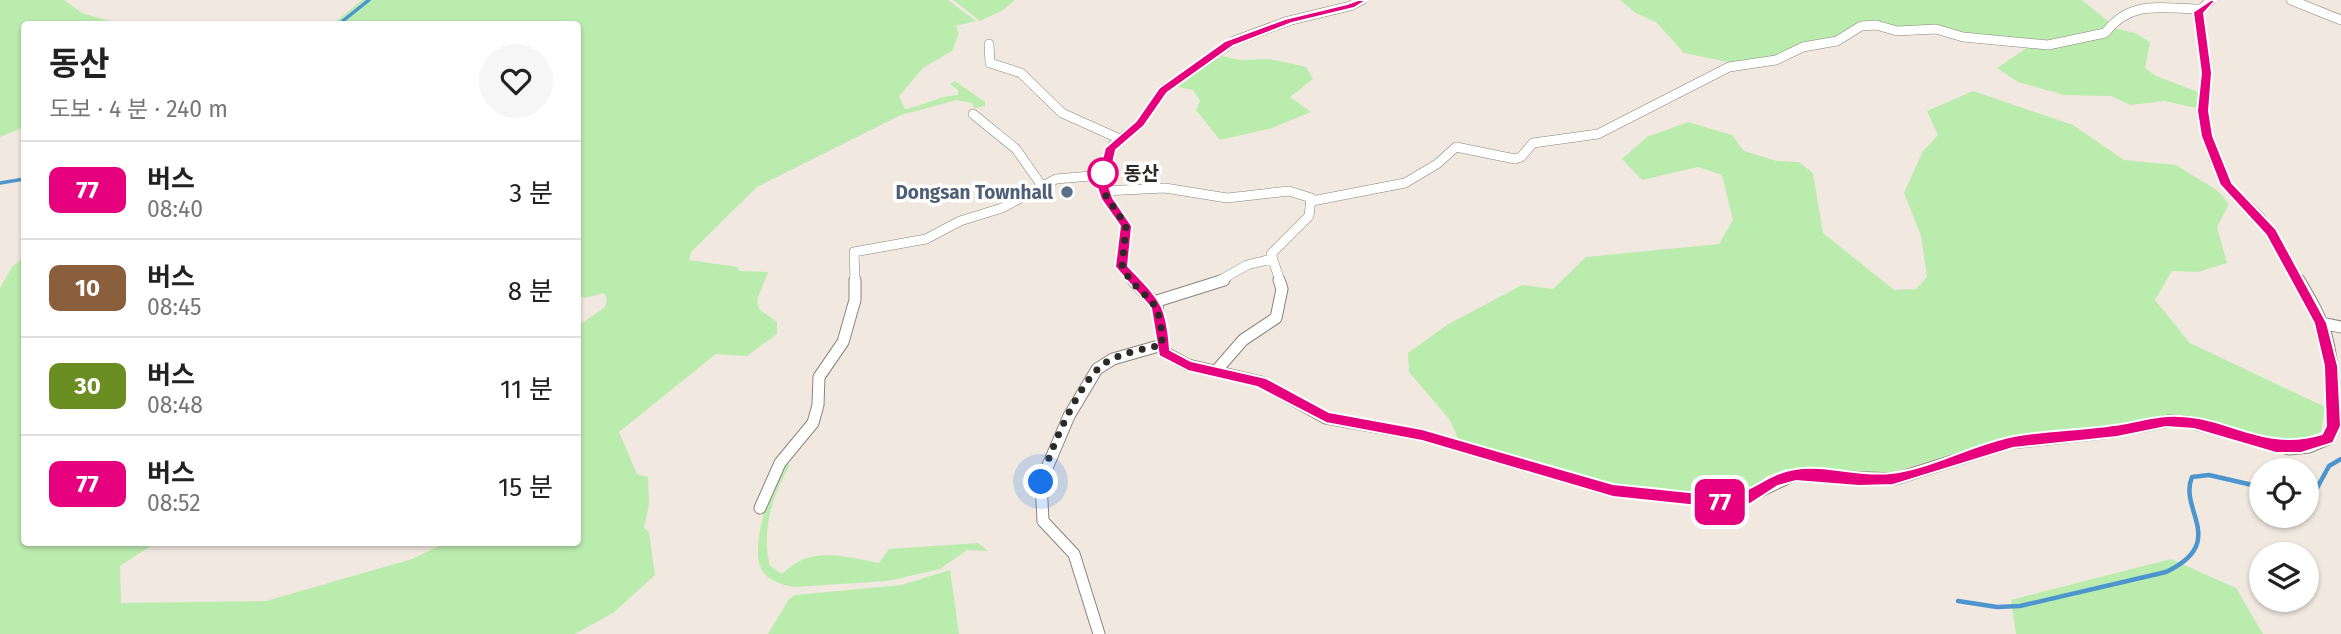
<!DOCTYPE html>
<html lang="ko">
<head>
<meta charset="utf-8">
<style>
  body { margin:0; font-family:"Fira Sans","Noto Sans KR",sans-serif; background:#f6f6f6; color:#222; height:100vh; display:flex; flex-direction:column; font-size:26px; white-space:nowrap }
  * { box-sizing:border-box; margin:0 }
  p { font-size:23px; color:#767676 }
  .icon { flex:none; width:38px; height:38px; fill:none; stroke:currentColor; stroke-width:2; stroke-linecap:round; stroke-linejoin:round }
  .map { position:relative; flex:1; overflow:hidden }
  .details { position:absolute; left:21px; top:21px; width:560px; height:525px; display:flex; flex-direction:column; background:#fff; border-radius:7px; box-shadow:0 2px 5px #0004 }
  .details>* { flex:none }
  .badge { padding:0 14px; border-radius:10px; font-size:24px; line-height:46px }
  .fabs { position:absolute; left:2249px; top:458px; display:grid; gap:14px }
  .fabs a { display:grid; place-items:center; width:70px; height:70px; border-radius:50%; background:#fff; box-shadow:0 2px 5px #0004; font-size:35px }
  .you { position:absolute; width:35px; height:35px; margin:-18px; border:5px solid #fff; border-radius:50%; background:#1a73e8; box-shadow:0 0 0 10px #1a73e833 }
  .map>.badge { position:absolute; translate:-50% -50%; box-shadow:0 0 0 4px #fff }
  .round { display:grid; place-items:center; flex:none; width:74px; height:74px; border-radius:37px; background:#f6f6f6 }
  .summary { display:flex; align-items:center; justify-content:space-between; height:119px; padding:0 28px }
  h1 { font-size:33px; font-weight:700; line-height:52px }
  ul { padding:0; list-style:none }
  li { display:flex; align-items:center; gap:21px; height:98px; padding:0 28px; border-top:2px solid #e0e0e0 }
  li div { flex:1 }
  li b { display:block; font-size:26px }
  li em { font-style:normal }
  li .badge { min-width:77px; font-weight:700; text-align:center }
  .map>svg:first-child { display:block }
  .green { fill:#baecae }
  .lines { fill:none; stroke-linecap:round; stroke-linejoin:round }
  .stream-far1 { stroke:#4d95ce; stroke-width:3.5 }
  .stream { stroke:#4d95ce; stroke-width:4.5 }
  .minor-far1-casing { stroke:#8b847d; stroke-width:10 }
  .minor-casing { stroke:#8b847d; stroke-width:13 }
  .minor-far1 { stroke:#fff; stroke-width:9 }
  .minor { stroke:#fff; stroke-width:11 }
  .line { fill:#e6007e; stroke:#fff; stroke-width:2 }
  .walk { stroke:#2c2a26; stroke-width:7; stroke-dasharray:0 12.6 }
  .stop-dot { fill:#fff; stroke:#e6007e; stroke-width:3.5 }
  .service-dot { fill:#5c6f8a; stroke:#fff; stroke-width:2.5 }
  .labels { text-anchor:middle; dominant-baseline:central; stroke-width:7; stroke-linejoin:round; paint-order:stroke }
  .stop-label { font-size:19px; font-weight:bold; fill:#2c2a26; stroke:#fff; text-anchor:start }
  .service-label { font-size:19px; font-weight:bold; fill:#4e5e75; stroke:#fff; text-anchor:end }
</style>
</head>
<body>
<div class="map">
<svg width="2341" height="634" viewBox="0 0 2341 634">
  <rect width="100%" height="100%" fill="#f1e9e0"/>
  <path class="green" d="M 0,0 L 64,0 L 82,13 L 120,24 L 151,24 L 24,24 L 24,127 L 0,137 Z
    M 362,0 L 948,0 L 976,21 L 956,26 L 959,33 L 952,51 L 923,68 L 899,96 L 905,109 C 924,106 938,96 958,95 L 958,90 L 950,84 L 955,81 L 985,102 L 985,106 L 974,108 L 972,103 L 957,100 L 901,115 L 757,187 L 691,252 L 689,260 L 738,267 L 739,271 L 768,272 L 757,300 L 759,309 L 777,322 L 777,334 L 747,356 L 716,354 L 619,432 L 637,474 L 648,477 L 649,505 L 644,528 L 649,532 L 655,575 L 613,613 L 575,634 L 0,634 L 0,288 L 12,267 L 24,257 L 24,542 L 155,543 L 120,566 L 121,603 L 266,601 L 412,559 L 445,543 L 578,542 L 578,326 L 605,307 L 607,299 L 604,293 L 585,298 L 578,295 L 578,24 L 333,24 Z
    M 953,0 L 1015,0 L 1003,10 L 980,21 Z
    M 1620,0 L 2082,0 L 2109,22 L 2107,29 L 2058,42 L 1877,24 L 1782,55 L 1733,63 L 1684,53 L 1656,22 L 1636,13 Z
    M 2114,28 L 2135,33 L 2150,42 L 2145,68 L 2156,76 L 2201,93 L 2196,108 L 2164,101 L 2130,105 L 2111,96 L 2064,95 L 2018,82 L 1997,68 L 2031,45 Z
    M 1222,56 L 1239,60 L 1270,59 L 1306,67 L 1313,79 L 1290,97 L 1311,112 L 1272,128 L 1220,140 L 1196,110 L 1200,101 L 1193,90 L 1174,86 Z
    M 1973,91 L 2073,125 L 2124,160 L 2176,165 L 2218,191 L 2229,204 L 2217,227 L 2227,263 L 2198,272 L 2172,271 L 2155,300 L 2190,343 L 2325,407 L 2321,432 L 2300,440 L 2276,441 L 2202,420 L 2055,431 L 1992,442 L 1890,473 L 1786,469 L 1767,476 L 1748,490 L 1724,496 L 1611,485 L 1459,441 L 1450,420 L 1409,372 L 1408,353 L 1447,325 L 1522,285 L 1553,289 L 1586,257 L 1719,244 L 1733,220 L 1722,175 L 1698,167 L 1642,180 L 1622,159 L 1647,137 L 1688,122 L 1732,135 L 1744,151 L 1777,161 L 1799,162 L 1813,173 L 1823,233 L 1894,290 L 1916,289 L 1927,277 L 1921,236 L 1904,193 L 1923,151 L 1938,135 L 1927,111 Z
    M 784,464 L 790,465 C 772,496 761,531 770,566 L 782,574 C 811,545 842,556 879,563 L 889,549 L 978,543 L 988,551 L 967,550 L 940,569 L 888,581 L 794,587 C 761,581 755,568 759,537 C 764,506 770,492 784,464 Z
    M 2171,559 L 2236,588 L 2263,634 L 2016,634 L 2011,600 Z
    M 950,570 L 959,634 L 768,634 L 789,599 L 795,595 L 901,585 Z"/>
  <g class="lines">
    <path class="stream-far1" d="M 339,24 L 369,0
      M 0,183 L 24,179"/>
    <path class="stream" d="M 2306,490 L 2317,488 L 2329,466 L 2341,459
      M 1958,601 L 1997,607 L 2020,606 L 2166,572 C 2229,542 2178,510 2192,477 L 2209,475 L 2261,487"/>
    <defs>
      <path id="minor-far1" d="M 2211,0 L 2198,12 L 2206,73 L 2203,120 L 2214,159 L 2227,185 L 2260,217 L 2300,281
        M 2291,0 L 2341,20
        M 989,44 L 990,63 L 1021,73 L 1062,113 L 1120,139
        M 973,114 L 1016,149 L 1042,186
        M 1103,191 L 1165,188 L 1227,198 L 1289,191 L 1311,198 L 1309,216 L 1271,254 L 1280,281
        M 1312,201 L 1405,183 L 1437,164 L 1456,147 L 1515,159 L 1521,157 L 1533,143 L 1598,134 L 1729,67 L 1776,60 L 1803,47 L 1837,41 L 1861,26 L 1876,25 L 1897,31 L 1936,29 L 1963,37 L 2048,45 L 2105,33 C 2130,0 2159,8 2199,9
        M 855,281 L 854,252 L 926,239 L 960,221 L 1002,208 L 1056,179 L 1102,175
        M 1135,281 L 1122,267 L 1126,226 L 1103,191 L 1102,175 L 1113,145 L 1140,124 L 1163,90 L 1234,41 L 1288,21 L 1350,6 L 1362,0
        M 1219,281 L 1247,265 L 1271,259"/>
      <path id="minor" d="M 1133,280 L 1157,306 L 1164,352 L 1188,365 L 1261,382 L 1326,418 L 1422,435 L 1613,491 L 1727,502 L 1745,498 L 1794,475 L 1895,479 L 2010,443 L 2111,432 L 2169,421 L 2188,422 L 2289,449 L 2309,447 L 2328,439 C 2338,415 2333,360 2326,335 C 2320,315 2309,297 2299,280
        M 1154,302 L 1224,280
        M 2321,323 L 2341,327
        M 1216,371 L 1243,340 L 1276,318 L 1282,289 L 1279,280
        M 760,508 L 780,463 L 813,423 L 818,405 L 819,377 L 843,342 L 855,300 L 855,280
        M 1099,634 L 1074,554 L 1043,521 L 1041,482 L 1069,416 L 1097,369 L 1113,359 L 1162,345"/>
    </defs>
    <use href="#minor-far1" class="minor-far1-casing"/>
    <use href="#minor" class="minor-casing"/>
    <use href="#minor-far1" class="minor-far1"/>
    <use href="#minor" class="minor"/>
  </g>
  <path class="line" d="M 1358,0 L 1367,0 L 1354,8 L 1292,23 L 1233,46 L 1167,93 L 1144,126 L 1116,150 L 1108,184 L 1113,198 L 1132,226 L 1128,266 C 1159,299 1167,303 1170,350 L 1191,361 L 1266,378 L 1329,412 L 1422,429 L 1613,484 L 1727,496 C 1752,492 1770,472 1795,469 C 1826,464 1859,477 1891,473 C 1933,468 1972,444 2014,436 C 2046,430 2081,430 2114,425 C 2132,423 2149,417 2167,416 C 2224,412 2261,453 2322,434 L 2326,426 L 2324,366 L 2314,323 L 2266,235 L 2220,185 L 2201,136 L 2197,111 L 2201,73 L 2193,12 L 2211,0 L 2216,0 L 2204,13 L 2212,73 L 2209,111 L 2213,136 L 2232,183 L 2276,229 L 2327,323 L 2338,366 L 2341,426 L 2333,443 L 2301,453 L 2276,453 L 2194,429 L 2166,427 L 2117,437 L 2013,448 L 1893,485 L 1859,486 L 1796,481 L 1778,486 L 1750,504 L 1727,509 L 1613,497 L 1422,441 L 1326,423 L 1257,387 L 1188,371 L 1159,356 L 1151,308 L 1115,267 L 1120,226 L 1101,199 L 1096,184 L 1105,148 L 1136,121 L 1159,88 L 1225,41 L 1285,19 L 1347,4 Z"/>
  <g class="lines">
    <path class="walk" d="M 1041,482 C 1049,453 1079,380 1105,363 C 1121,353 1143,349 1162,345 C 1162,291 1143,304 1122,267 L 1126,226 L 1103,191 L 1103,173"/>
  </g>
  <circle class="stop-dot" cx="1103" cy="173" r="14"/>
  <circle class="service-dot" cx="1067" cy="192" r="7"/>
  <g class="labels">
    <g class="stop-label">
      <text x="1124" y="173">동산</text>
    </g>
    <g class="service-label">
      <text x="1053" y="192">Dongsan Townhall</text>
    </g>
  </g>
</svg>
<div class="fabs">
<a><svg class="icon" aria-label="locate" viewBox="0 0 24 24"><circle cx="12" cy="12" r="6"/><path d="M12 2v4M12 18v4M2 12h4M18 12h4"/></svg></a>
<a><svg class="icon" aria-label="layers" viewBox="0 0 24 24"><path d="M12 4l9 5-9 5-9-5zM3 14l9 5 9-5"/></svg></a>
</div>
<div class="you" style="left:1041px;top:482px"></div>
<b class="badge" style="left:1720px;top:502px;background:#e6007e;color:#fff">77</b>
<section class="details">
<div class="summary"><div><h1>동산</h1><p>도보 · 4 분 · 240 m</p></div><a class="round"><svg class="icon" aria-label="heart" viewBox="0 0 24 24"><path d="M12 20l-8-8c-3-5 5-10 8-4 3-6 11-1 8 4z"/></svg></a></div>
<ul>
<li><span class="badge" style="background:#e6007e;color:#fff">77</span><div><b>버스</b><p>08:40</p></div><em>3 분</em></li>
<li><span class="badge" style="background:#8b5e3c;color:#fff">10</span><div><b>버스</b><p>08:45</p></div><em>8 분</em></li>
<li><span class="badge" style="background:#6b8e23;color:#fff">30</span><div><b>버스</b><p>08:48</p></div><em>11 분</em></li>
<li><span class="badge" style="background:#e6007e;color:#fff">77</span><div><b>버스</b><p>08:52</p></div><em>15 분</em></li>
</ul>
</section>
</div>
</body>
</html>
